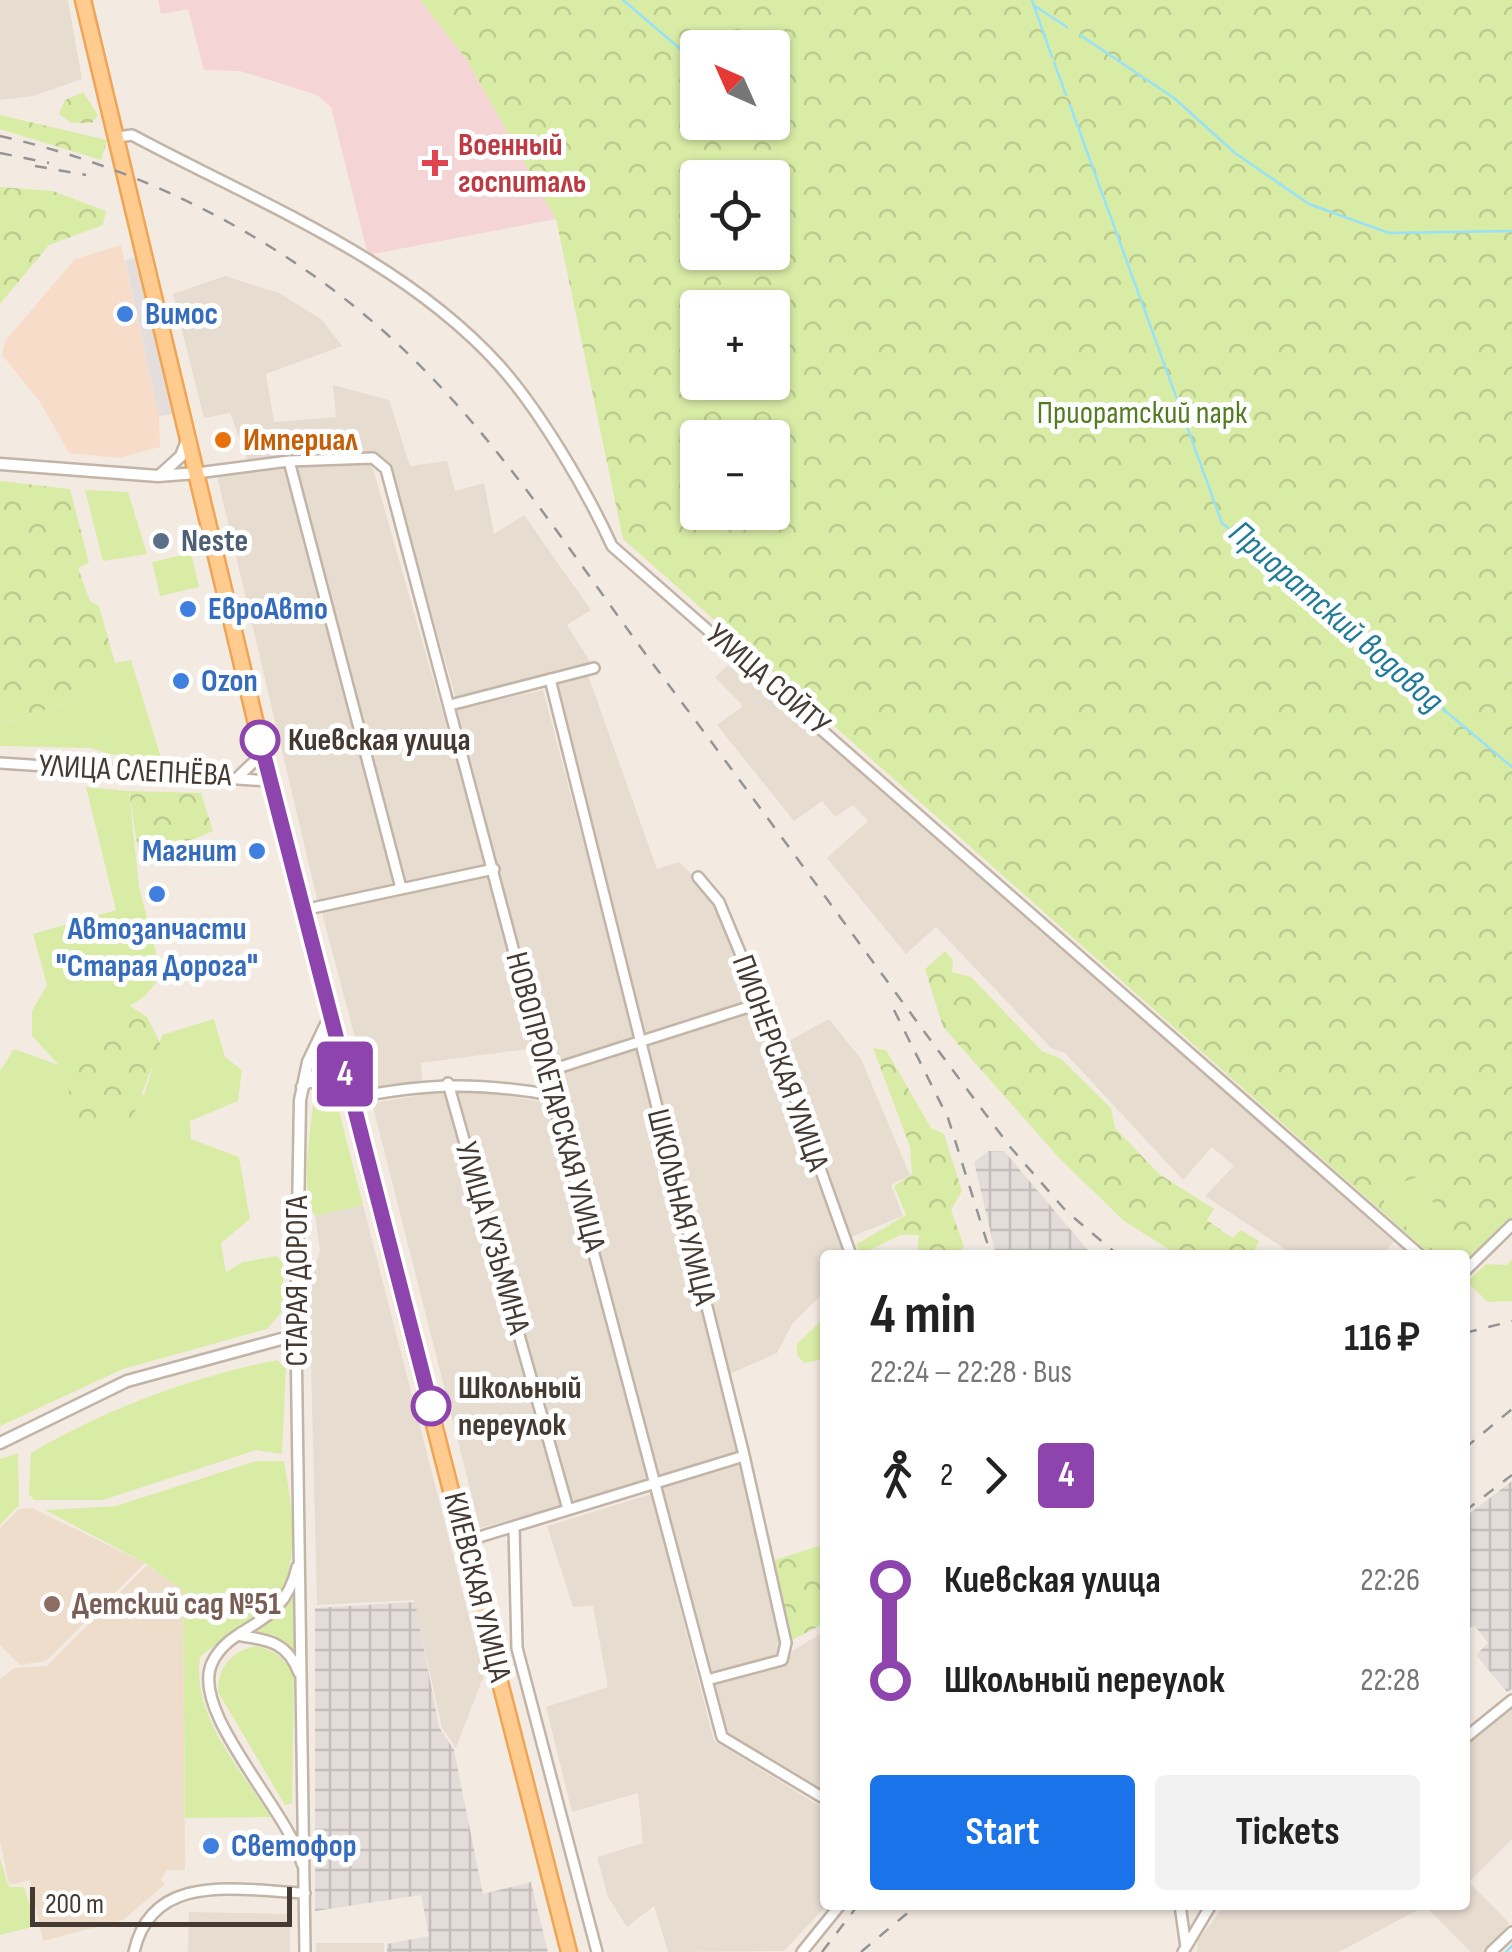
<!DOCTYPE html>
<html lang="en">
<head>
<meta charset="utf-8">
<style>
  body { margin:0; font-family:"Sofia Sans Condensed",sans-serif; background:#f2f2f2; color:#222; height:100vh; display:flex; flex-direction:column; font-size:38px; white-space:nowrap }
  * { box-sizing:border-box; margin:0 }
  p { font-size:32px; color:#767676 }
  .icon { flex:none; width:55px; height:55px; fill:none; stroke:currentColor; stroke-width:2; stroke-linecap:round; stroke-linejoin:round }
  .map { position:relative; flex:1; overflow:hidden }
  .side { position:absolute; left:820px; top:1250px; width:650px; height:660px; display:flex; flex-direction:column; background:#fff; border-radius:10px; box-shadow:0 2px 8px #0004 }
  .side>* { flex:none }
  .badge { padding:0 20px; border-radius:8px; font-size:35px; line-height:65px }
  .needle { width:65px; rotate:315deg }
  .controls { position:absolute; left:680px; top:30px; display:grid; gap:20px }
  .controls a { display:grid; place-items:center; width:110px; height:110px; border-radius:10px; background:#fff; box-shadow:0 2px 8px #0004; font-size:50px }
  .scale { position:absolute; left:30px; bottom:25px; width:262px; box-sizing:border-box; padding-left:10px; border:5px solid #453a32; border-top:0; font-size:28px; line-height:35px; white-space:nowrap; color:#453a32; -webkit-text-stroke:8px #fff; paint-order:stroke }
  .map>.badge { position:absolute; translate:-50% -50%; box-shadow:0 0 0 5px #fff }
  .legs { display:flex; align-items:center; gap:15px; height:110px; padding:0 50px; font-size:32px }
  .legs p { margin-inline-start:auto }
  .head { display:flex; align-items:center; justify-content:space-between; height:170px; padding:0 50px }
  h1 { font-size:55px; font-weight:700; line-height:75px }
  .action { display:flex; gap:20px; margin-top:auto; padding:20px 50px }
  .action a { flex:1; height:115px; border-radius:10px; background:#1a73e8; color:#fff; font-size:40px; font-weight:700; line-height:115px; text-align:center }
  .action a+a { background:#f2f2f2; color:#222 }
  ul { padding:0 50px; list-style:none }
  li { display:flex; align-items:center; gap:35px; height:100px; font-size:38px }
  li i { display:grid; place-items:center; width:15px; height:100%; margin:0 12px; background:currentColor }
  li i::after { content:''; width:25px; height:25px; margin:-12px; border:8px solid; border-radius:50%; background:#fff }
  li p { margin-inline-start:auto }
  li:first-child i { background:linear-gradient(#0000 50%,currentColor 0) }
  li:last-child i { background:linear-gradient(currentColor 50%,#0000 0) }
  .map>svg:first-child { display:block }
  .residential { fill:#e7dcd0 }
  .commercial { fill:#f8dcca }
  .industrial { fill:url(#industrial-grid) }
  .education { fill:#eeddca }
  .medical { fill:#f5d4d5 }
  .green { fill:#d9eca6 }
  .forest { fill:url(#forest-crowns); fill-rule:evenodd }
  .parking { fill:#e3dedb }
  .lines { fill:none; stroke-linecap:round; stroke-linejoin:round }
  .stream { stroke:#98e1f6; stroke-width:2.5 }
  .minor-casing { stroke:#c2b4a7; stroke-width:14 }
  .tertiary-casing { stroke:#c2b4a7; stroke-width:15 }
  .primary-casing { stroke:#eea555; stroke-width:19 }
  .minor { stroke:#fff; stroke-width:9 }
  .tertiary { stroke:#fff; stroke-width:10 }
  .primary { stroke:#ffcb8f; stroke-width:14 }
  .rail { stroke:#949494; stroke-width:2.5; stroke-dasharray:12 12; stroke-linecap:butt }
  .line-1-casing { stroke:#fff; stroke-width:22 }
  .line-1 { stroke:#8e44ad; stroke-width:15 }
  .health-dot { fill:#e0444e; stroke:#fff; stroke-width:4 }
  .shop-dot { fill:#3f7fe0; stroke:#fff; stroke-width:4 }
  .food-dot { fill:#e8710a; stroke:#fff; stroke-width:4 }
  .service-dot { fill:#5c6f8a; stroke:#fff; stroke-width:4 }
  .stop-1-dot { fill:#fff; stroke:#8e44ad; stroke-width:5 }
  .education-dot { fill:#8d6e63; stroke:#fff; stroke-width:4 }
  .labels { text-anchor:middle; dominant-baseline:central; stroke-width:10; stroke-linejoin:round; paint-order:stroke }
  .health-label { font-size:32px; font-weight:bold; fill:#be3a42; stroke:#fff; text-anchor:start }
  .shop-label { font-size:32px; font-weight:bold; fill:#366cbe; stroke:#fff; text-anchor:start }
  .park-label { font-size:32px; fill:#537b21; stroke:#fff }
  .food-label { font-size:32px; font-weight:bold; fill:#c56008; stroke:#fff; text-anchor:start }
  .service-label { font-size:32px; font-weight:bold; fill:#4e5e75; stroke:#fff; text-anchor:start }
  .street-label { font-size:32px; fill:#453a32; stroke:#fff }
  .stop-label { font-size:32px; font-weight:bold; fill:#453a32; stroke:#fff; text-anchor:start }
  .education-label { font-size:32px; font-weight:bold; fill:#785e54; stroke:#fff; text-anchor:start }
  .water-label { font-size:35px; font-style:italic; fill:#1f7b97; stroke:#fff }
</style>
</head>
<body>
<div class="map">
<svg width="1512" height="1952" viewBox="0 0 1512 1952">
  <defs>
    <pattern id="industrial-grid" width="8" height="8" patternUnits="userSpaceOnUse" patternTransform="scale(2.5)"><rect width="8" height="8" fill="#e4dcd8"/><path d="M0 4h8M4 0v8" fill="none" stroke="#c5beba"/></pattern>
    <pattern id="forest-crowns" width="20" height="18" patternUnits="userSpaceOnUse" patternTransform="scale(2.5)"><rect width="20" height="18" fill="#d9eca6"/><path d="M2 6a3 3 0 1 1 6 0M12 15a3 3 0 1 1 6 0" fill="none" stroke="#bccb8f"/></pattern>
  </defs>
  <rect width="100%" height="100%" fill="#f3ebe2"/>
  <path class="residential" d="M 0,0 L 68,0 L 82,79 L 33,96 L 0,100 Z
    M 225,276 L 279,293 L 321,319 L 342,346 L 266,374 L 274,422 L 336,417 L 333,385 L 389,400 L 410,466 L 447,461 L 455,491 L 484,483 L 494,534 L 524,515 L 591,610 L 567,625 L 591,663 L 456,699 L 389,463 L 374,451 L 248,461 L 230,413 L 204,418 L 173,294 Z
    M 372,465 L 486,865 L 404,882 L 296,466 Z
    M 286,469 L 396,885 L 318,903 L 217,476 Z
    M 736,658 L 1394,1242 L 1382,1255 L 1342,1255 L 1336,1251 L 1331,1255 L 1279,1255 L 1285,1249 L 1205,1196 L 1234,1166 L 1212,1147 L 1183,1180 L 1065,1053 L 1051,1048 L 936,927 L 906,954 L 827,858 L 868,821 L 853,805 L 835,817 L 822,801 L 794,821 L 717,725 L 743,706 L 715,677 Z
    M 588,675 L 657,869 L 679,862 L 713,895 L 755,1001 L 643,1034 L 555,685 Z
    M 543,690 L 636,1041 L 551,1067 L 457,709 Z
    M 491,876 L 535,1048 L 421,1063 L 423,1083 L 369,1091 L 321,909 Z
    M 755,1010 L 845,1255 L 825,1255 L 825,1292 L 792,1324 L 777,1353 L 728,1375 L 646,1047 Z
    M 829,1019 L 861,1059 L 910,1175 L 891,1185 L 903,1216 L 851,1237 L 785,1043 Z
    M 636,1049 L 739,1452 L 657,1477 L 553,1075 Z
    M 477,1090 L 547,1103 L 648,1480 L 570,1504 L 455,1092 Z
    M 444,1091 L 562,1505 L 480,1528 L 372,1103 Z
    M 363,1205 L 484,1675 L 456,1748 L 442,1728 L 414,1600 L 317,1605 L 309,1285 L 320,1251 L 315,1216 Z
    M 740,1465 L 782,1641 L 779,1656 L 710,1674 L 663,1488 Z
    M 651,1494 L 714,1741 L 825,1809 L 827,1905 L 784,1951 L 668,1952 L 654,1906 L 627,1927 L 608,1897 L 597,1857 L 643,1843 L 638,1793 L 572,1812 L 546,1707 L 608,1687 L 593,1606 L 573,1607 L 547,1526 Z
    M 825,1631 L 825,1793 L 728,1733 L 713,1684 L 783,1665 L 792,1651 Z
    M 1512,1707 L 1512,1839 L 1469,1882 L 1509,1923 L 1491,1952 L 1471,1952 L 1425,1906 L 1339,1952 L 1197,1952 L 1198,1940 L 1225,1905 L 1465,1905 L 1465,1745 Z
    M 189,1912 L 290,1914 L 290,1952 L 188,1952 Z
    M 316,1943 L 384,1943 L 384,1952 L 316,1952 Z"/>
  <path class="commercial" d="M 121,245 L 159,416 L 160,447 L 119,458 L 69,453 L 40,402 L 2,355 L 5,341 L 75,259 Z"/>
  <path class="industrial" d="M 988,1151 L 1004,1151 L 1092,1255 L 996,1255 L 974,1162 Z
    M 1512,1481 L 1512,1689 L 1507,1692 L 1476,1655 L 1488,1643 L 1475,1626 L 1465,1629 L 1465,1517 Z
    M 415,1602 L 439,1727 L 454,1750 L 483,1894 L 531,1882 L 548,1952 L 387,1952 L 387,1944 L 429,1936 L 421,1895 L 315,1911 L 315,1608 Z"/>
  <path class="education" d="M 32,1508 L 145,1563 L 46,1661 L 20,1665 L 0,1645 L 0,1528 L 19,1509 Z
    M 147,1565 L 183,1590 L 185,1870 L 167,1870 L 161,1880 L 165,1884 L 123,1920 L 43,1941 L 30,1880 L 9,1885 L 0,1841 L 0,1679 L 14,1668 L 47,1666 Z"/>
  <path class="medical" d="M 158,0 L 420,0 L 467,60 L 556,219 L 373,254 L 367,251 L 331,107 L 317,95 L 240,71 L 204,70 L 188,9 L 161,14 Z"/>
  <path class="green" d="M 85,490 L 128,492 L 147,554 L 103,561 Z
    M 191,553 L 199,587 L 160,596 L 152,562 Z
    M 131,660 L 161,758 L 109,754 L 91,748 L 0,746 L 0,715 L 8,722 L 97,693 L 115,663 Z
    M 86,787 L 129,791 L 139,887 L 162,975 L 145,996 L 87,1035 L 144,1096 L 162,1035 L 214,1019 L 225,1057 L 242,1070 L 238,1101 L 190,1121 L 191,1139 L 239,1157 L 250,1219 L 221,1243 L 226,1272 L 243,1262 L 277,1256 L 283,1263 L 284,1309 L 267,1329 L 123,1369 L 0,1426 L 0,1071 L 14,1049 L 59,1065 L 32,1036 L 32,1011 L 47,985 L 33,934 L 116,910 Z
    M 323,1092 L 333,1095 L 337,1103 L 363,1205 L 315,1216 C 299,1194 311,1126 314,1097 Z
    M 1416,1174 L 1423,1175 L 1453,1254 L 1440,1255 L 1388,1211 L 1380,1189 Z
    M 1512,1259 L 1512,1301 L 1488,1302 L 1467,1282 L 1486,1264 L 1507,1265 Z
    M 825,1317 L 825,1359 L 804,1363 L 797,1355 L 797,1344 Z
    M 277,1360 L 286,1368 L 282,1454 L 256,1450 L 103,1500 L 34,1500 L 29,1494 L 31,1453 C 108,1408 190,1378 277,1360 Z
    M 18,1453 L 19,1505 L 0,1525 L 0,1459 Z
    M 256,1461 L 284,1461 C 292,1506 303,1569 271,1607 C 253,1628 221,1638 200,1657 C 192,1717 240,1768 271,1817 L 185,1818 L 183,1590 L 145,1563 L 45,1510 L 116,1506 Z
    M 294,1592 L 297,1593 L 297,1658 L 283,1640 L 257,1631 L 283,1609 Z
    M 256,1646 C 276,1651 285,1658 294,1676 L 292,1803 L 285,1805 L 218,1692 C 218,1667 231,1651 256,1646 Z
    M 0,1858 L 9,1887 L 24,1887 L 36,1926 L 0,1935 Z"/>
  <path class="forest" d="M 420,0 L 1512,0 L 1512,1218 L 1465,1262 L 1465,1255 L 1452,1255 L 1423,1175 L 1380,1190 L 1388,1211 L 1440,1255 L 1431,1255 L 623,539 L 556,219 L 467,60 ZM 698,48 L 772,48 L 772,122 L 698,122 ZM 698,178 L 772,178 L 772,252 L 698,252 ZM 698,308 L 772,308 L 772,382 L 698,382 ZM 698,438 L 772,438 L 772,512 L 698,512 Z
    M 83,92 L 98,115 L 92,123 L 71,123 L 59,114 L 65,100 Z
    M 0,115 L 107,140 L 101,160 L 0,129 Z
    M 0,187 L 53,191 L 106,211 L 103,225 L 49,245 L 0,304 Z
    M 0,481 L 70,489 L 89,563 L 78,568 L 90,601 L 99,606 L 115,663 L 98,693 L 7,722 L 0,715 Z
    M 129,791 L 201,793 L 213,831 L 161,853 L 138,850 Z
    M 945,951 L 953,960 L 952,972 L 971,977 L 1042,1051 L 1060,1058 L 1111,1108 L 1115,1128 L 1159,1174 L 1214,1209 L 1207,1220 L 1232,1238 L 1241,1230 L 1259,1241 L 1252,1255 L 1178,1255 L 1124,1221 L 1060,1159 L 943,1027 L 925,969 Z
    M 130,1006 L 147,1017 L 161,1045 L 127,1131 L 75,1128 L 65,1067 L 87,1035 Z
    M 873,1048 L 886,1050 L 931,1128 L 944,1134 L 962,1191 L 951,1210 L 964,1246 L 959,1255 L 917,1255 L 919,1235 L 901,1235 L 859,1255 L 857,1244 L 906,1215 L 894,1186 L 912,1174 L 910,1147 Z
    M 825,1544 L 825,1623 L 790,1641 L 772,1561 Z"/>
  <path class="parking" d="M 137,257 L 173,414 L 159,416 L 125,260 Z"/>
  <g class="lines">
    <path class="stream" d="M 623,0 L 698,64
      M 1032,0 L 1052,57
      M 1035,6 L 1067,27
      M 1080,35 L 1174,98 L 1235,153 L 1309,204 L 1389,233 L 1512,231
      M 1054,62 L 1066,95
      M 1070,105 L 1222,523 L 1512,767
      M 1506,1952 L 1512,1946"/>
    <defs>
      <path id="minor" d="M 118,137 L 132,135 C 257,202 402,258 499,365 C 540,411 586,489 612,546 L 1420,1255
        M 289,461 L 401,888
        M 197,473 L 289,461 L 373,458 L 386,469 L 722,1737 L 825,1799
        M 550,679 L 743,1451 L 786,1643 L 782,1660 L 707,1680
        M 450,705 L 594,668
        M 0,763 L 269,781
        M 239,776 L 262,754
        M 698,877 L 719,902 L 761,1003 L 851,1255
        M 303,910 L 494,869
        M 548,1071 L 761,1003
        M 448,1083 L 568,1509
        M 351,1098 C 430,1083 475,1082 553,1095
        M 1465,1271 L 1512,1225
        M 296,1335 L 305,1952
        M 514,1527 L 517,1648 L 597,1952
        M 466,1541 L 744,1456
        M 297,1567 C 283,1630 231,1622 212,1663 C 189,1712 290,1812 302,1864
        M 242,1636 C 271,1640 288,1644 299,1673
        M 1465,1738 L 1512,1700
        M 1180,1905 L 1186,1947
        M 134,1952 C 152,1869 242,1891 305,1893
        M 802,1952 L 840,1905
        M 1183,1952 L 1211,1905
        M 1491,1952 L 1512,1932"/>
      <path id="tertiary" d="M 0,464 L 158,476 L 197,473
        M 160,475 L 181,456 L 188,438
        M 311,1082 L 330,1078 L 348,1085
        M 302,1087 L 339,1053
        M 0,1443 L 127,1381 L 296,1335 L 300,1100 L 308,1062 L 329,1018"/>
      <path id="primary" d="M 83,0 L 274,799 L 569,1952"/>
    </defs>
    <use href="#minor" class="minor-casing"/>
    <use href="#tertiary" class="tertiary-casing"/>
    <use href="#primary" class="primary-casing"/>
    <use href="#minor" class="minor"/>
    <use href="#tertiary" class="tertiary"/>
    <use href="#primary" class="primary"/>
    <path class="rail" d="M 0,136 C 164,173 319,258 435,381 C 518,468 584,572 656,668 C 776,827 891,989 1011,1148 L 1066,1211 L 1118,1255
      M 0,153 L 49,163
      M 35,166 L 86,175
      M 894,1010 L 948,1118 L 991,1255
      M 1465,1333 L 1512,1321
      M 1465,1448 L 1512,1409
      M 1465,1511 L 1512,1475
      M 822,1952 L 858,1905
      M 861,1952 L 917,1905"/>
  </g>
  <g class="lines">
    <defs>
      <path id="line-1" d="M 260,740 L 431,1406"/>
    </defs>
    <use href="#line-1" class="line-1-casing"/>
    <use href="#line-1" class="line-1"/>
  </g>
  <path class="health-dot" d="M430 148h10v10h10v10h-10v10h-10v-10h-10v-10h10z"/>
  <g class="shop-dot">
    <circle cx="125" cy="314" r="10"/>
    <circle cx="188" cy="609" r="10"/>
    <circle cx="181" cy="681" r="10"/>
    <circle cx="257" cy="851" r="10"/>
    <circle cx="157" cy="894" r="10"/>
    <circle cx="211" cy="1846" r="10"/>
  </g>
  <circle class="food-dot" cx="223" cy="440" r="10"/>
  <circle class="service-dot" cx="161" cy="541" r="10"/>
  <g class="stop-1-dot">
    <circle cx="260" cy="740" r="18"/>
    <circle cx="431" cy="1406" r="18"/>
  </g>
  <circle class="education-dot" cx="52" cy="1604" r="10"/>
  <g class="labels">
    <g class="health-label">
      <text x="458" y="145">Военный<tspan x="458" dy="37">госпиталь</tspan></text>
    </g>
    <g class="shop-label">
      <text x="145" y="314">Вимос</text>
      <text x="208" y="609">ЕвроАвто</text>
      <text x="201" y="681">Ozon</text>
      <text x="237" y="851" text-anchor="end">Магнит</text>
      <text x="157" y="929" text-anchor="middle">Автозапчасти<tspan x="157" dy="37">"Старая Дорога"</tspan></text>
      <text x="231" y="1846">Светофор</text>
    </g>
    <g class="park-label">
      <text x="1142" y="413">Приоратский парк</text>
    </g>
    <g class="food-label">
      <text x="243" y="440">Империал</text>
    </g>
    <g class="service-label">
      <text x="181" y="541">Neste</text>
    </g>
    <g class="street-label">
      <text transform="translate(768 680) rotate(41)">УЛИЦА СОЙТУ</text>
      <text transform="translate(135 771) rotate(3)">УЛИЦА СЛЕПНЁВА</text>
      <text transform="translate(780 1063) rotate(70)">ПИОНЕРСКАЯ УЛИЦА</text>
      <text transform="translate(555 1102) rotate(75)">НОВОПРОЛЕТАРСКАЯ УЛИЦА</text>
      <text transform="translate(681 1207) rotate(76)">ШКОЛЬНАЯ УЛИЦА</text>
      <text transform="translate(492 1238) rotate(74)">УЛИЦА КУЗЬМИНА</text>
      <text transform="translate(297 1281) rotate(-90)">СТАРАЯ ДОРОГА</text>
      <text transform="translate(477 1587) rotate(76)">КИЕВСКАЯ УЛИЦА</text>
    </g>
    <g class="stop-label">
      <text x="288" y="740">Киевская улица</text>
      <text x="458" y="1388">Школьный<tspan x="458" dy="37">переулок</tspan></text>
    </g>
    <g class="education-label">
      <text x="72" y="1604">Детский сад №51</text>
    </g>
    <g class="water-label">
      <text transform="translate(1336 617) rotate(41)">Приоратский водовод</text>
    </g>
  </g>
</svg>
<div class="controls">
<a><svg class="needle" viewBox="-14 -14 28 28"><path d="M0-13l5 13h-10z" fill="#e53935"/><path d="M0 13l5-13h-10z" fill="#767676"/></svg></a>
<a><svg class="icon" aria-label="locate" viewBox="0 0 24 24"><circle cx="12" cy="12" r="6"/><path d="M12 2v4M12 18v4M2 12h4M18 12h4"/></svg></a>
<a>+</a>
<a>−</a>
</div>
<div class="scale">200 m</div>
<b class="badge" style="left:345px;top:1074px;background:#8e44ad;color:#fff">4</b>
<section class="side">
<div class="head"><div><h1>4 min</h1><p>22:24 – 22:28 · Bus</p></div><b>116 ₽</b></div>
<div class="legs"><svg class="icon" aria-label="walk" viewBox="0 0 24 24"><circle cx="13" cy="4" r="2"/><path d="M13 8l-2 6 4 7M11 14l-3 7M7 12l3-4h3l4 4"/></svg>2<svg class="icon" aria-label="forward" viewBox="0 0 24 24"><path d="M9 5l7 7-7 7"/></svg><b class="badge" style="background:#8e44ad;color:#fff">4</b></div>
<ul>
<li><i style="color:#8e44ad"></i><b>Киевская улица</b><p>22:26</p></li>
<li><i style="color:#8e44ad"></i><b>Школьный переулок</b><p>22:28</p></li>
</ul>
<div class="action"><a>Start</a><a>Tickets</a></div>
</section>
</div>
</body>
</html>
